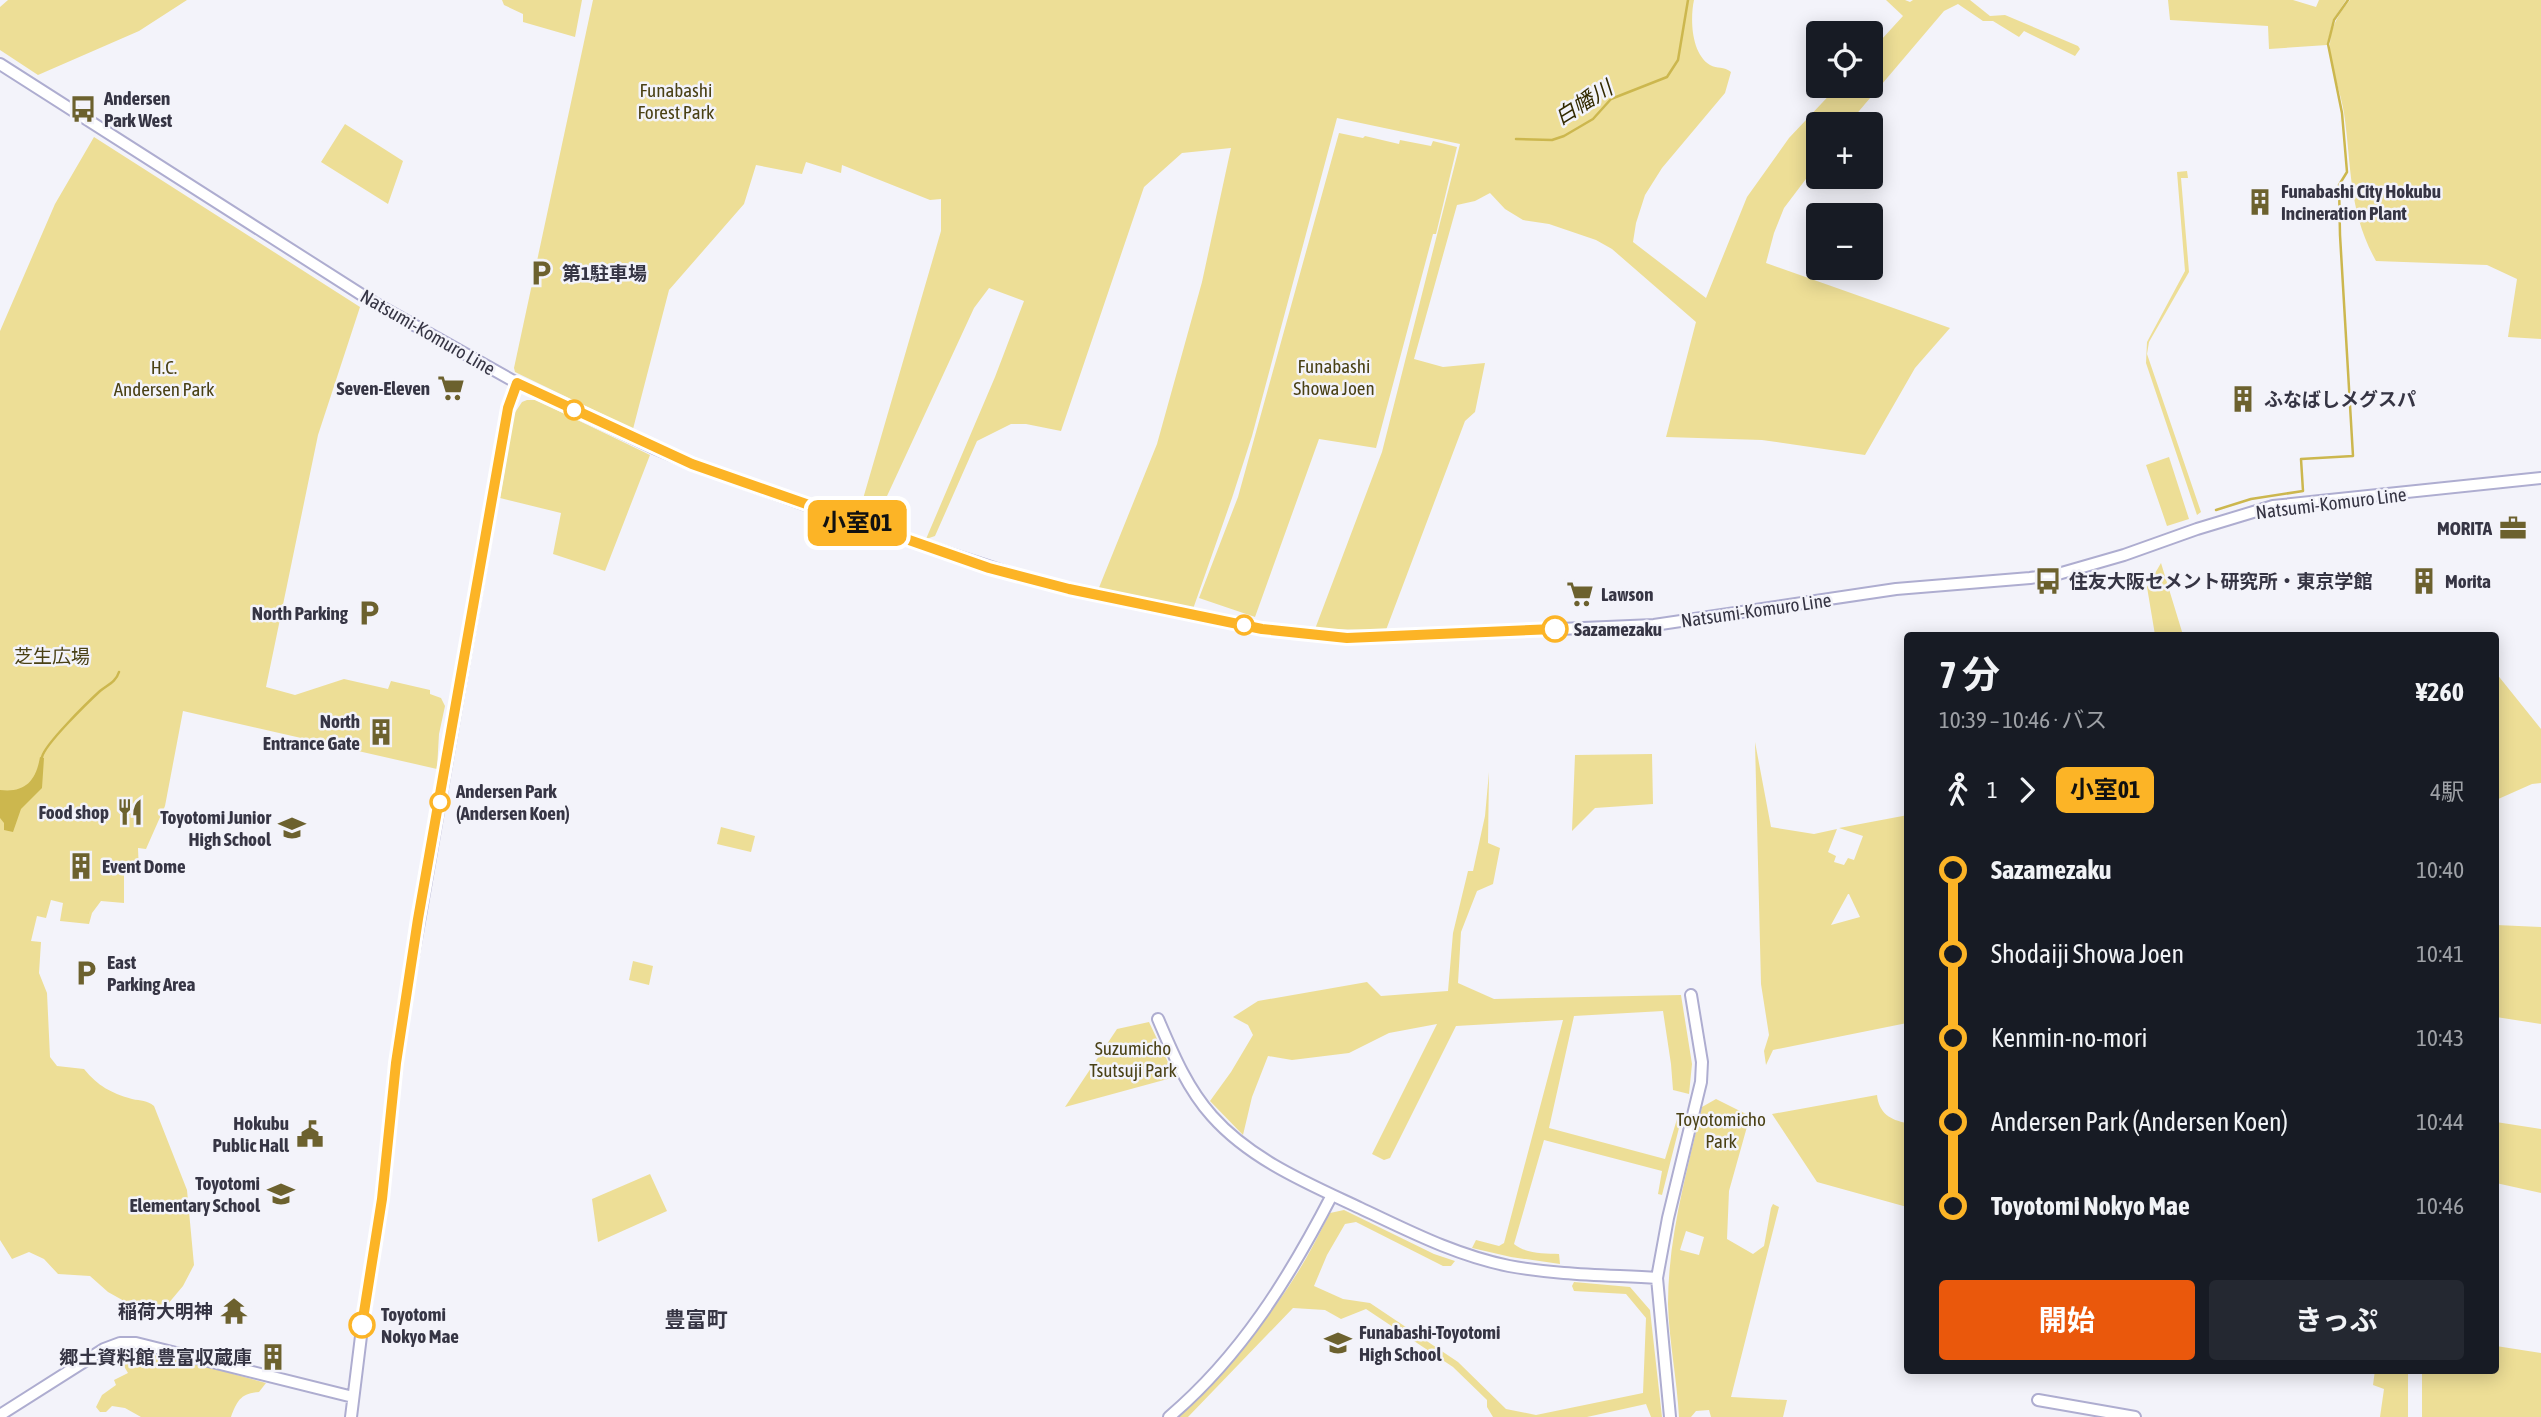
<!DOCTYPE html>
<html lang="ja">
<head>
<meta charset="utf-8">
<style>
  body { margin:0; font-family:"Asap Condensed","Noto Sans JP",sans-serif; background:#242831; color:#f1f3f6; height:100vh; display:flex; flex-direction:column; font-size:26px; white-space:nowrap }
  * { box-sizing:border-box; margin:0 }
  p { font-size:23px; color:#9ea1a6 }
  .icon { flex:none; width:38px; height:38px; fill:none; stroke:currentColor; stroke-width:2; stroke-linecap:round; stroke-linejoin:round }
  .map { position:relative; flex:1; overflow:hidden }
  .sheet { position:absolute; left:1904px; top:632px; width:595px; height:742px; display:flex; flex-direction:column; background:#171b24; border-radius:7px; box-shadow:0 4px 18px #0003 }
  .sheet>* { flex:none }
  .badge { padding:0 14px; border-radius:10px; font-size:24px; line-height:46px }
  .tools { position:absolute; left:1806px; top:21px; display:grid; gap:14px }
  .tools a { display:grid; place-items:center; width:77px; height:77px; border-radius:7px; background:#171b24; box-shadow:0 4px 18px #0003; font-size:35px }
  .map>.badge { position:absolute; translate:-50% -50%; box-shadow:0 0 0 4px #fff }
  .legs { display:flex; align-items:center; gap:10px; height:77px; padding:0 35px; font-size:23px }
  .legs p { margin-inline-start:auto }
  .headline { display:flex; align-items:center; justify-content:space-between; height:119px; padding:0 35px }
  h1 { font-size:38px; font-weight:700; line-height:52px }
  .action { display:flex; gap:14px; margin-top:auto; padding:14px 35px }
  .action a { flex:1; height:80px; border-radius:7px; background:#ea580c; color:#fff; font-size:28px; font-weight:700; line-height:80px; text-align:center }
  .action a+a { background:#242831; color:#f1f3f6 }
  ul { padding:0 35px; list-style:none }
  li { display:flex; align-items:center; gap:24px; height:84px; font-size:26px }
  li i { display:grid; place-items:center; width:10px; height:100%; margin:0 9px; background:currentColor }
  li i::after { content:''; width:18px; height:18px; margin:-9px; border:5px solid; border-radius:50%; background:#171b24 }
  li p { margin-inline-start:auto }
  li:first-child i { background:linear-gradient(#0000 50%,currentColor 0) }
  li:last-child i { background:linear-gradient(currentColor 50%,#0000 0) }
  .map>svg:first-child { display:block }
  .green { fill:#edde96; fill-rule:evenodd }
  .water { fill:#ccb74e }
  .lines { fill:none; stroke-linecap:round; stroke-linejoin:round }
  .stream { stroke:#ccb74e; stroke-width:2.5 }
  .secondary-casing { stroke:#aeadd0; stroke-width:14 }
  .secondary { stroke:#fff; stroke-width:10 }
  .line-1-casing { stroke:#fff; stroke-width:16 }
  .line-1 { stroke:#fcb426; stroke-width:10 }
  .stop-1-dot { fill:#fff; stroke:#fcb426; stroke-width:3.5 }
  .labels { text-anchor:middle; dominant-baseline:central; stroke-width:5; stroke-linejoin:round; paint-order:stroke }
  .park-label { font-size:19px; fill:#4a4115; stroke:#f3f3fa }
  .poi-label { font-size:19px; font-weight:bold; fill:#363544; stroke:#f3f3fa; text-anchor:start }
  .street-label { font-size:19px; fill:#363544; stroke:#f3f3fa }
  .stop-label { font-size:19px; font-weight:bold; fill:#363544; stroke:#f3f3fa; text-anchor:start }
  .water-label { font-size:21px; font-style:italic; fill:#332a00; stroke:#f3f3fa }
  .neighbourhood-label { font-size:21px; font-weight:bold; fill:#363544; stroke:#f3f3fa }
</style>
</head>
<body>
<div class="map">
<svg width="2541" height="1417" viewBox="0 0 2541 1417">
  <rect width="100%" height="100%" fill="#f3f3fa"/>
  <path class="green" d="M 8,0 L 187,0 L 139,31 L 38,75 L 0,50 L 0,7 Z
    M 502,0 L 582,0 L 575,37 L 523,22 L 523,14 L 504,5 Z
    M 593,0 L 1694,0 C 1690,19 1691,53 1710,65 C 1717,69 1724,66 1731,72 L 1725,93 L 1662,168 L 1645,195 L 1636,223 L 1633,242 L 1706,298 L 1747,197 L 1789,138 L 1838,86 L 1871,86 L 1871,51 L 1903,16 L 1886,0 L 1905,0 L 1910,2 L 1913,0 L 1970,0 L 1990,16 L 2005,15 L 2078,46 L 2080,49 L 2075,56 L 2024,31 L 2019,37 L 1993,21 L 1983,21 L 1958,4 L 1944,11 L 1848,124 L 1818,124 L 1818,163 L 1784,208 L 1774,233 L 1766,263 L 1950,328 L 1915,368 L 1865,455 L 1762,440 L 1666,437 L 1696,322 L 1612,249 L 1596,240 L 1549,224 L 1523,220 L 1505,209 L 1490,193 L 1475,201 L 1457,205 L 1414,359 L 1443,367 L 1485,363 L 1475,412 L 1465,421 L 1386,630 L 1315,629 L 1382,452 L 1460,144 L 1337,118 L 1252,436 L 1232,498 L 1193,609 L 1098,590 L 1157,444 L 1202,282 L 1231,148 L 1182,153 L 1144,187 L 1061,431 L 1026,424 L 1011,424 L 977,441 L 935,536 L 926,539 L 995,377 L 1024,301 L 989,288 L 974,308 L 875,522 L 858,516 L 941,231 L 941,199 L 930,200 L 842,165 L 841,173 L 806,162 L 802,174 L 756,165 L 744,204 L 669,290 L 633,429 L 515,372 L 514,368 Z
    M 2168,0 L 2293,0 L 2316,7 L 2319,0 L 2346,0 L 2333,20 L 2327,45 L 2269,49 L 2268,26 L 2170,20 Z
    M 2350,0 L 2541,0 L 2541,339 L 2508,337 L 2517,279 L 2487,265 L 2376,261 C 2348,210 2352,168 2344,113 C 2341,93 2329,63 2330,44 C 2330,27 2340,12 2350,0 Z
    M 345,124 L 403,161 L 388,204 L 321,162 Z
    M 1339,133 L 1363,138 L 1365,136 L 1399,144 L 1400,140 L 1431,146 L 1433,141 L 1457,147 L 1436,234 L 1433,234 L 1376,448 L 1319,439 L 1255,617 L 1199,598 L 1238,497 Z
    M 94,137 L 360,307 L 318,435 L 266,687 L 295,695 L 344,679 L 388,689 L 391,681 L 430,690 L 430,694 L 441,698 L 445,706 L 439,734 L 437,769 L 183,711 L 165,806 L 146,849 L 138,848 L 139,873 L 124,872 L 124,903 L 101,901 L 92,913 L 89,924 L 60,921 L 63,903 L 51,900 L 46,918 L 37,916 L 31,941 L 41,942 L 39,973 L 47,993 L 50,1057 L 57,1066 L 84,1069 C 98,1086 111,1093 132,1099 C 141,1101 147,1100 154,1106 L 187,1190 L 194,1265 L 183,1286 L 162,1311 L 133,1306 L 108,1292 L 90,1276 L 58,1274 L 44,1259 L 29,1252 L 12,1259 L 0,1240 L 0,331 L 55,204 Z
    M 2187,171 L 2188,178 L 2181,178 L 2189,272 L 2149,342 L 2147,354 L 2201,512 L 2197,515 L 2146,363 L 2147,342 L 2185,271 L 2177,172 Z
    M 527,400 L 536,400 L 650,455 L 605,571 L 553,554 L 561,513 L 500,498 L 514,414 L 522,402 Z
    M 2169,457 L 2189,519 L 2167,526 L 2146,465 Z
    M 2161,563 L 2183,635 L 2155,635 L 2147,587 Z
    M 2496,673 L 2541,729 L 2541,783 L 2532,784 L 2496,800 Z
    M 1755,742 L 1771,827 L 1814,834 L 1837,829 L 1828,852 L 1836,856 L 1834,862 L 1844,865 L 1848,858 L 1854,860 L 1863,836 L 1839,828 L 1908,815 L 1907,1023 L 1773,1050 L 1766,1065 L 1764,1051 L 1769,1035 L 1761,984 ZM 1849,894 L 1860,917 L 1831,925 L 1848,894 Z
    M 1652,754 L 1653,804 L 1595,808 L 1572,831 L 1575,755 Z
    M 1489,772 L 1488,843 L 1500,848 L 1493,884 L 1477,891 L 1461,932 L 1458,983 L 1494,999 L 1681,995 L 1692,1064 L 1689,1094 L 1673,1090 L 1671,1064 L 1663,1011 L 1574,1016 L 1549,1128 L 1665,1159 L 1677,1119 L 1681,1120 L 1662,1195 L 1658,1194 L 1662,1171 L 1544,1140 L 1514,1244 C 1526,1254 1544,1253 1559,1254 L 1560,1264 L 1511,1257 L 1472,1248 L 1476,1240 L 1499,1246 L 1504,1243 L 1563,1020 L 1456,1026 L 1390,1158 L 1384,1160 L 1372,1154 L 1437,1024 L 1389,1033 L 1349,1053 L 1292,1060 L 1268,1056 L 1252,1097 L 1243,1135 L 1210,1101 L 1231,1072 L 1253,1035 L 1248,1025 L 1233,1017 L 1258,1001 L 1367,982 L 1381,996 L 1448,991 L 1453,933 L 1468,871 L 1473,871 L 1485,816 Z
    M 721,827 L 755,836 L 751,852 L 717,844 Z
    M 2496,925 L 2541,927 L 2541,1024 L 2496,1017 Z
    M 633,961 L 653,966 L 649,985 L 629,980 Z
    M 1149,1022 L 1175,1077 L 1065,1107 L 1117,1029 Z
    M 1877,1095 C 1879,1113 1890,1120 1907,1123 L 1907,1207 L 1817,1182 L 1772,1114 Z
    M 1716,1099 L 1750,1116 L 1729,1191 L 1727,1239 L 1753,1254 L 1764,1246 L 1771,1208 L 1773,1204 L 1779,1207 L 1731,1397 L 1787,1400 L 1783,1417 L 1711,1417 L 1709,1410 L 1696,1411 L 1691,1417 L 1679,1417 C 1677,1379 1669,1341 1668,1304 C 1668,1237 1687,1171 1702,1107 ZM 1686,1231 L 1704,1237 L 1699,1255 L 1680,1250 Z
    M 2496,1122 L 2541,1129 L 2541,1193 L 2496,1183 Z
    M 650,1174 L 667,1211 L 598,1242 L 592,1199 Z
    M 1344,1210 L 1434,1254 L 1455,1261 L 1451,1266 L 1443,1266 L 1356,1222 L 1345,1224 L 1327,1255 L 1314,1286 L 1343,1299 L 1370,1303 L 1458,1362 L 1506,1409 L 1536,1415 L 1643,1393 L 1646,1318 L 1626,1294 L 1574,1291 L 1572,1286 L 1574,1282 L 1630,1287 L 1650,1310 L 1662,1417 L 1651,1417 L 1646,1404 L 1587,1417 L 1493,1417 L 1487,1407 L 1487,1400 L 1453,1367 L 1366,1309 L 1341,1319 L 1325,1310 L 1293,1308 L 1188,1417 L 1178,1417 C 1221,1373 1263,1328 1296,1275 C 1309,1255 1319,1234 1330,1213 Z
    M 2496,1346 L 2541,1353 L 2541,1417 L 2422,1417 L 2422,1370 L 2496,1370 Z
    M 123,1347 L 136,1347 L 266,1383 L 259,1392 C 241,1393 237,1401 231,1417 L 141,1417 L 125,1408 L 112,1406 L 106,1412 L 100,1412 L 96,1407 L 102,1395 L 116,1385 L 114,1380 L 128,1373 L 115,1351 Z
    M 2375,1370 L 2408,1370 L 2408,1417 L 2380,1417 L 2384,1389 L 2373,1385 Z"/>
  <path class="water" d="M 40,757 L 44,758 L 42,788 L 21,809 L 13,832 L 4,830 L 4,823 L 0,818 L 0,790 C 25,793 36,781 40,757 Z"/>
  <g class="lines">
    <path class="stream" d="M 1516,139 L 1552,140 L 1564,136 L 1593,119 L 1611,99 L 1667,77 L 1678,60 L 1688,0
      M 2216,510 L 2251,499 L 2303,491 L 2301,459 L 2353,456 L 2340,235 L 2339,185 L 2347,172 L 2342,113 L 2328,44 L 2334,20 L 2348,0
      M 42,757 C 45,744 88,702 100,691 C 107,685 116,682 119,672"/>
    <defs>
      <path id="secondary" d="M 0,64 L 373,302 L 517,383 L 652,447 L 692,464 L 856,523 L 1015,575 L 1069,589 L 1262,629 L 1347,638 L 1654,625 L 1896,589 L 2030,578 L 2058,574 L 2124,555 L 2197,529 L 2273,506 L 2541,478
        M 1158,1019 C 1173,1054 1187,1088 1212,1116 C 1251,1160 1309,1184 1360,1208 C 1409,1231 1455,1255 1509,1266 C 1557,1275 1608,1275 1657,1278
        M 2038,1400 L 2135,1417
        M 0,1415 L 104,1349 L 120,1343 L 136,1343 L 353,1397
        M 351,1417 L 362,1328 L 382,1199 L 396,1063 L 405,1002 L 508,408 L 517,383
        M 1169,1417 C 1241,1356 1289,1278 1332,1195
        M 1670,1417 L 1657,1278 L 1668,1218 L 1701,1082 L 1702,1062 L 1691,995"/>
    </defs>
    <use href="#secondary" class="secondary-casing"/>
    <use href="#secondary" class="secondary"/>
  </g>
  <g class="lines">
    <defs>
      <path id="line-1" d="M 362,1325 L 382,1199 L 396,1063 L 418,919 L 508,408 L 517,383 L 692,464 L 989,568 L 1069,589 L 1262,629 L 1347,638 L 1555,629"/>
    </defs>
    <use href="#line-1" class="line-1-casing"/>
    <use href="#line-1" class="line-1"/>
  </g>
  <defs>
    <symbol id="bus-bare" viewBox="-9 -9 18 18"><path d="M-5-6H5V4H4V6H2V4H-2V6H-4V4H-5ZM-3.5-4V0h7V-4ZM-3.5 1.2v1.5H-2V1.2ZM2 1.2v1.5H3.5V1.2Z" fill="#6c612e" stroke="#f3f3fa" stroke-width="2.5" paint-order="stroke"/></symbol>
    <symbol id="building-bare" viewBox="-9 -9 18 18"><path d="M-4-6H4V6H1V3H-1V6H-4ZM-2.5-4.3h1.7v1.8h-1.7ZM.8-4.3h1.7v1.8H.8ZM-2.5-1h1.7V.8h-1.7ZM.8-1h1.7V.8H.8Z" fill="#6c612e" stroke="#f3f3fa" stroke-width="2.5" paint-order="stroke"/></symbol>
    <symbol id="parking-bare" viewBox="-9 -9 18 18"><path d="M-3.5-5.5H1a3.5 3.5 0 0 1 0 7H-1V5.5H-3.5ZM-1-3.4V-.6H.8a1.4 1.4 0 0 0 0-2.8Z" fill="#6c612e" stroke="#f3f3fa" stroke-width="2.5" paint-order="stroke"/></symbol>
    <symbol id="supermarket-bare" viewBox="-9 -9 18 18"><path d="M-6-5.5h2.5l.6 2H6L4.5 2H-2.5L-4.4-4H-6ZM-1.5 3.2a1.3 1.3 0 1 0 .1 0ZM3 3.2a1.3 1.3 0 1 0 .1 0Z" fill="#6c612e" stroke="#f3f3fa" stroke-width="2.5" paint-order="stroke"/></symbol>
    <symbol id="office-bare" viewBox="-9 -9 18 18"><path d="M-6-3h4V-5.5h4V-3h4V5H-6ZM-1-4.5V-3h2v-1.5ZM-6 0V1H6V0Z" fill="#6c612e" stroke="#f3f3fa" stroke-width="2.5" paint-order="stroke"/></symbol>
    <symbol id="restaurant-bare" viewBox="-9 -9 18 18"><path d="M-5-6h1v4h1v-4h1v4h1v-4h1v5L-1.5 .5V6h-2V.5L-5-1ZM5-6V6H3V1.5H1.5Q1.5-4 5-6Z" fill="#6c612e" stroke="#f3f3fa" stroke-width="2.5" paint-order="stroke"/></symbol>
    <symbol id="school-bare" viewBox="-9 -9 18 18"><path d="M0-5L7-2L0 1L-7-2ZM-4 1L0 2.5L4 1V4Q0 6-4 4Z" fill="#6c612e" stroke="#f3f3fa" stroke-width="2.5" paint-order="stroke"/></symbol>
    <symbol id="civic-bare" viewBox="-9 -9 18 18"><path d="M-.6-6.5H3V-4.5H.6V-3L4-1V1h2V6H-6V1h2V-1L-.6-3ZM-1.2 2.5V6h2.4V2.5Z" fill="#6c612e" stroke="#f3f3fa" stroke-width="2.5" paint-order="stroke"/></symbol>
    <symbol id="temple-bare" viewBox="-9 -9 18 18"><path d="M0-6L5-2H3V0L6.5 2.5H4V6H1.5V3h-3V6H-4V2.5H-6.5L-3 0V-2H-5Z" fill="#6c612e" stroke="#f3f3fa" stroke-width="2.5" paint-order="stroke"/></symbol>
  </defs>
  <g fill-rule="evenodd">
    <use href="#bus-bare" x="64" y="90" width="38" height="38"/>
    <use href="#building-bare" x="2241" y="183" width="38" height="38"/>
    <use href="#parking-bare" x="522" y="254" width="38" height="38"/>
    <use href="#supermarket-bare" x="432" y="369" width="38" height="38"/>
    <use href="#building-bare" x="2224" y="380" width="38" height="38"/>
    <use href="#office-bare" x="2494" y="509" width="38" height="38"/>
    <use href="#bus-bare" x="2029" y="562" width="38" height="38"/>
    <use href="#building-bare" x="2405" y="562" width="38" height="38"/>
    <use href="#supermarket-bare" x="1561" y="575" width="38" height="38"/>
    <use href="#parking-bare" x="350" y="594" width="38" height="38"/>
    <use href="#building-bare" x="362" y="713" width="38" height="38"/>
    <use href="#restaurant-bare" x="111" y="793" width="38" height="38"/>
    <use href="#school-bare" x="273" y="809" width="38" height="38"/>
    <use href="#building-bare" x="62" y="847" width="38" height="38"/>
    <use href="#parking-bare" x="67" y="954" width="38" height="38"/>
    <use href="#civic-bare" x="291" y="1115" width="38" height="38"/>
    <use href="#school-bare" x="262" y="1175" width="38" height="38"/>
    <use href="#temple-bare" x="215" y="1292" width="38" height="38"/>
    <use href="#school-bare" x="1319" y="1324" width="38" height="38"/>
    <use href="#building-bare" x="254" y="1338" width="38" height="38"/>
  </g>
  <g class="stop-1-dot">
    <circle cx="574" cy="410" r="9"/>
    <circle cx="1244" cy="625" r="9"/>
    <circle cx="1555" cy="629" r="12"/>
    <circle cx="440" cy="802" r="9"/>
    <circle cx="362" cy="1325" r="12"/>
  </g>
  <g class="labels">
    <g class="park-label">
      <text x="676" y="90">Funabashi<tspan x="676" dy="22">Forest Park</tspan></text>
      <text x="1334" y="366">Funabashi<tspan x="1334" dy="22">Showa Joen</tspan></text>
      <text x="164" y="367">H.C.<tspan x="164" dy="22">Andersen Park</tspan></text>
      <text x="52" y="656">芝生広場</text>
      <text x="1133" y="1048">Suzumicho<tspan x="1133" dy="22">Tsutsuji Park</tspan></text>
      <text x="1721" y="1119">Toyotomicho<tspan x="1721" dy="22">Park</tspan></text>
    </g>
    <g class="poi-label">
      <text x="104" y="98">Andersen<tspan x="104" dy="22">Park West</tspan></text>
      <text x="2281" y="191">Funabashi City Hokubu<tspan x="2281" dy="22">Incineration Plant</tspan></text>
      <text x="562" y="273">第1駐車場</text>
      <text x="430" y="388" text-anchor="end">Seven-Eleven</text>
      <text x="2264" y="399">ふなばしメグスパ</text>
      <text x="2492" y="528" text-anchor="end">MORITA</text>
      <text x="2069" y="581">住友大阪セメント研究所・東京学館</text>
      <text x="2445" y="581">Morita</text>
      <text x="1601" y="594">Lawson</text>
      <text x="348" y="613" text-anchor="end">North Parking</text>
      <text x="360" y="721" text-anchor="end">North<tspan x="360" dy="22">Entrance Gate</tspan></text>
      <text x="109" y="812" text-anchor="end">Food shop</text>
      <text x="271" y="817" text-anchor="end">Toyotomi Junior<tspan x="271" dy="22">High School</tspan></text>
      <text x="102" y="866">Event Dome</text>
      <text x="107" y="962">East<tspan x="107" dy="22">Parking Area</tspan></text>
      <text x="289" y="1123" text-anchor="end">Hokubu<tspan x="289" dy="22">Public Hall</tspan></text>
      <text x="260" y="1183" text-anchor="end">Toyotomi<tspan x="260" dy="22">Elementary School</tspan></text>
      <text x="213" y="1311" text-anchor="end">稲荷大明神</text>
      <text x="1359" y="1332">Funabashi-Toyotomi<tspan x="1359" dy="22">High School</tspan></text>
      <text x="252" y="1357" text-anchor="end">郷土資料館 豊富収蔵庫</text>
    </g>
    <g class="street-label">
      <text transform="translate(428 332) rotate(30)">Natsumi-Komuro Line</text>
      <text transform="translate(2331 503) rotate(-7)">Natsumi-Komuro Line</text>
      <text transform="translate(1756 610) rotate(-8)">Natsumi-Komuro Line</text>
    </g>
    <g class="stop-label">
      <text x="1574" y="629">Sazamezaku</text>
      <text x="456" y="791">Andersen Park<tspan x="456" dy="22">(Andersen Koen)</tspan></text>
      <text x="381" y="1314">Toyotomi<tspan x="381" dy="22">Nokyo Mae</tspan></text>
    </g>
    <g class="water-label">
      <text transform="translate(1583 102) rotate(-32)">白幡川</text>
    </g>
    <g class="neighbourhood-label">
      <text x="696" y="1319">豊富町</text>
    </g>
  </g>
</svg>
<div class="tools">
<a><svg class="icon" aria-label="locate" viewBox="0 0 24 24"><circle cx="12" cy="12" r="6"/><path d="M12 2v4M12 18v4M2 12h4M18 12h4"/></svg></a>
<a>+</a>
<a>−</a>
</div>
<b class="badge" style="left:857px;top:523px;background:#fcb426;color:#111">小室01</b>
<section class="sheet">
<div class="headline"><div><h1>7 分</h1><p>10:39 – 10:46 · バス</p></div><b>¥260</b></div>
<div class="legs"><svg class="icon" aria-label="walk" viewBox="0 0 24 24"><circle cx="13" cy="4" r="2"/><path d="M13 8l-2 6 4 7M11 14l-3 7M7 12l3-4h3l4 4"/></svg>1<svg class="icon" aria-label="forward" viewBox="0 0 24 24"><path d="M9 5l7 7-7 7"/></svg><b class="badge" style="background:#fcb426;color:#111">小室01</b><p>4駅</p></div>
<ul>
<li><i style="color:#fcb426"></i><b>Sazamezaku</b><p>10:40</p></li>
<li><i style="color:#fcb426"></i><span>Shodaiji Showa Joen</span><p>10:41</p></li>
<li><i style="color:#fcb426"></i><span>Kenmin-no-mori</span><p>10:43</p></li>
<li><i style="color:#fcb426"></i><span>Andersen Park (Andersen Koen)</span><p>10:44</p></li>
<li><i style="color:#fcb426"></i><b>Toyotomi Nokyo Mae</b><p>10:46</p></li>
</ul>
<div class="action"><a>開始</a><a>きっぷ</a></div>
</section>
</div>
</body>
</html>
